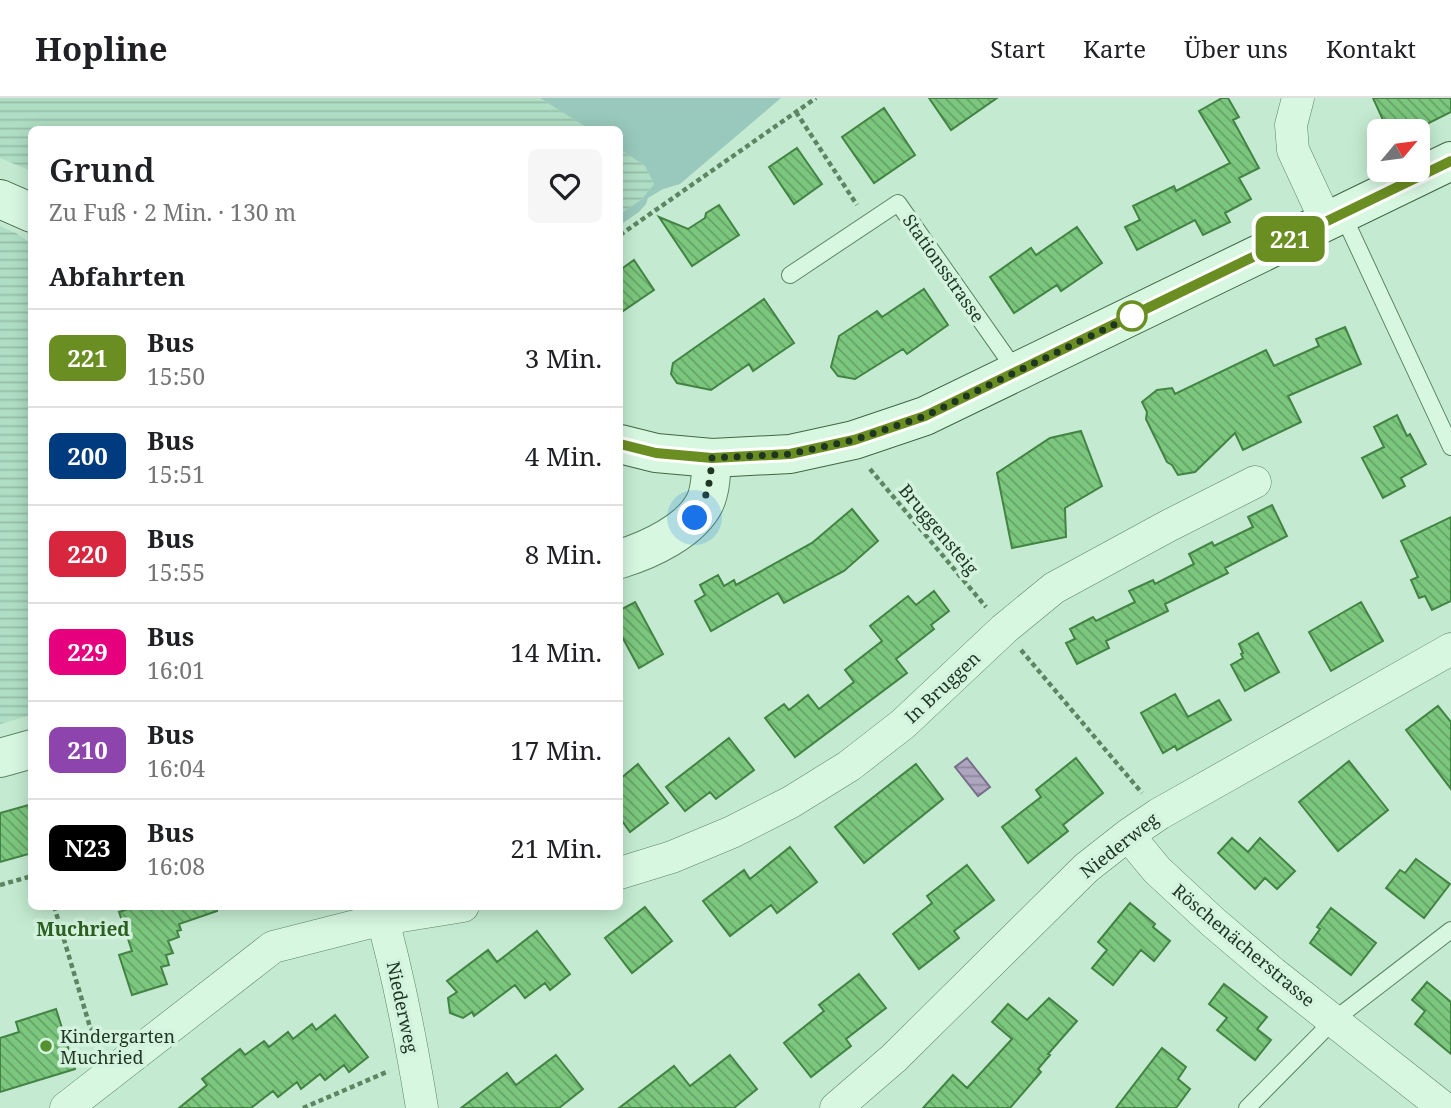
<!DOCTYPE html>
<html lang="de">
<head>
<meta charset="utf-8">
<style>
  body { margin:0; font-family:"Noto Serif",serif; background:#f6f6f6; color:#202124; height:100vh; display:flex; flex-direction:column; font-size:26px; white-space:nowrap }
  * { box-sizing:border-box; margin:0 }
  p { font-size:23px; color:#757577 }
  .icon { flex:none; width:38px; height:38px; fill:none; stroke:currentColor; stroke-width:2; stroke-linecap:round; stroke-linejoin:round }
  .map { position:relative; flex:1; overflow:hidden }
  .sheet { position:absolute; left:28px; top:28px; width:595px; height:784px; display:flex; flex-direction:column; background:#fff; border-radius:10px; box-shadow:0 4px 18px #0003 }
  .sheet>* { flex:none }
  .badge { padding:0 14px; border-radius:10px; font-size:24px; line-height:46px }
  .needle { width:46px; rotate:61deg }
  .tools { position:absolute; left:1367px; top:21px; display:grid; gap:14px }
  .tools a { display:grid; place-items:center; width:63px; height:63px; border-radius:10px; background:#fff; box-shadow:0 4px 18px #0003; font-size:35px }
  .you { position:absolute; width:35px; height:35px; margin:-18px; border:5px solid #fff; border-radius:50%; background:#1a73e8; box-shadow:0 0 0 10px #1a73e833 }
  .map>.badge { position:absolute; translate:-50% -50%; box-shadow:0 0 0 4px #fff }
  h2 { padding:0 21px; font-size:26px; line-height:63px }
  .round { display:grid; place-items:center; flex:none; width:74px; height:74px; border-radius:10px; background:#f6f6f6 }
  .head { display:flex; align-items:center; justify-content:space-between; height:119px; padding:0 21px }
  h1 { font-size:33px; font-weight:600; line-height:52px }
  ul { padding:0; list-style:none }
  li { display:flex; align-items:center; gap:21px; height:98px; padding:0 21px; border-top:2px solid #e0e0e0 }
  li div { flex:1 }
  li b { display:block; font-size:26px }
  li em { font-style:normal }
  li .badge { min-width:77px; font-weight:700; text-align:center }
  header { display:flex; align-items:center; gap:42px; box-sizing:border-box; height:98px; padding:0 35px; background:#fff; border-bottom:2px solid #e0e0e0 }
  header strong { font-size:33px }
  nav { display:flex; gap:38px; margin-inline-start:auto; font-size:24px }
  .map>svg:first-child { display:block }
  .farmland { fill:url(#farmland-rules) }
  .grass { fill:#99c9bc }
  .water { fill:url(#water-rules); stroke:#796d8c; stroke-width:2 }
  .building { fill:url(#building-back-hatch); stroke:#438344; stroke-width:2 }
  .lines { fill:none; stroke-linecap:round; stroke-linejoin:round }
  .service-casing { stroke:#5c8562; stroke-width:18 }
  .minor-casing { stroke:#5c8562; stroke-width:33 }
  .tertiary-casing { stroke:#5c8562; stroke-width:40 }
  .secondary-casing { stroke:#3f6743; stroke-width:40 }
  .path { stroke:#5c8562; stroke-width:4.5; stroke-dasharray:5 3.5; stroke-linecap:butt }
  .service { stroke:#d7f7e1; stroke-width:16 }
  .minor { stroke:#d7f7e1; stroke-width:32 }
  .tertiary { stroke:#d7f7e1; stroke-width:38 }
  .secondary { stroke:#d7f7e1; stroke-width:38 }
  .line-casing { stroke:#fff; stroke-width:16 }
  .line { stroke:#6b8e23; stroke-width:10 }
  .walk { stroke:#1f3621; stroke-width:7; stroke-dasharray:0 12.6 }
  .stop-dot { fill:#fff; stroke:#6b8e23; stroke-width:3.5 }
  .poi-dot { fill:#55912f; stroke:#d3f3de; stroke-width:2.5 }
  .labels { text-anchor:middle; dominant-baseline:central; stroke-width:7; stroke-linejoin:round; paint-order:stroke }
  .street-label { font-size:18px; fill:#1f3621; stroke:#d3f3de }
  .poi-label { font-size:18px; fill:#1f3621; stroke:#d3f3de; text-anchor:start }
  .neighbourhood-label { font-size:19px; font-weight:bold; fill:#2c6021; stroke:#d3f3de }
</style>
</head>
<body>
<header>
<strong>Hopline</strong>
<nav><a>Start</a><a>Karte</a><a>Über uns</a><a>Kontakt</a></nav>
</header>
<div class="map">
<svg width="1451" height="1010" viewBox="0 0 1451 1010">
  <defs>
    <pattern id="farmland-rules" width="6" height="5" patternUnits="userSpaceOnUse" patternTransform="scale(1.75)"><rect width="6" height="5" fill="#afdec4"/><path d="M0 2.5h6" fill="none" stroke="#96bfa8"/></pattern>
    <pattern id="water-rules" width="6" height="5" patternUnits="userSpaceOnUse" patternTransform="scale(1.75)"><rect width="6" height="5" fill="#aea6bf"/><path d="M0 2.5h6" fill="none" stroke="#8d889b"/></pattern>
    <pattern id="building-back-hatch" width="6" height="6" patternUnits="userSpaceOnUse" patternTransform="scale(1.75)"><rect width="6" height="6" fill="#7cc77e"/><path d="M-1 5l2 2M0 0l6 6M5-1l2 2" fill="none" stroke="#65a267"/></pattern>
  </defs>
  <rect width="100%" height="100%" fill="#c4ebd1"/>
  <path class="farmland" d="M 0,0 L 540,0 L 589,31 L 32,32 L 31,73 L 0,60 Z
    M 620,51 L 645,68 L 654,86 L 642,101 L 620,116 Z
    M 0,128 L 16,135 L 32,146 L 31,617 L 0,626 Z"/>
  <path class="grass" d="M 540,0 L 781,0 L 680,86 L 663,91 L 648,100 L 646,106 L 639,114 L 620,127 L 620,116 L 642,101 L 654,86 L 645,68 L 620,51 L 620,32 L 589,31 Z"/>
  <path class="water" d="M 967,660 L 990,689 L 978,698 L 955,669 Z"/>
  <path class="building" d="M 929,0 L 997,0 L 951,32 Z
    M 1222,0 L 1228,0 L 1239,19 L 1233,22 L 1259,70 L 1239,80 L 1251,101 L 1225,115 L 1230,124 L 1203,137 L 1195,122 L 1137,152 L 1125,129 L 1140,122 L 1133,108 L 1174,88 L 1176,93 L 1230,65 L 1199,13 Z
    M 1373,0 L 1451,0 L 1451,14 L 1413,33 L 1388,33 Z
    M 884,10 L 915,57 L 874,85 L 842,39 Z
    M 797,50 L 822,86 L 794,106 L 769,69 Z
    M 719,107 L 739,137 L 692,168 L 659,119 L 688,131 L 705,120 L 706,115 Z
    M 1077,129 L 1102,165 L 1061,193 L 1057,187 L 1014,215 L 990,179 L 1031,150 L 1036,157 Z
    M 634,162 L 654,192 L 620,215 L 620,172 Z
    M 924,191 L 948,227 L 907,256 L 903,251 L 855,281 L 838,278 L 831,269 L 839,238 L 877,213 L 882,219 Z
    M 764,201 L 794,245 L 753,273 L 749,266 L 711,292 L 677,285 L 671,276 L 673,265 Z
    M 1345,229 L 1361,266 L 1288,298 L 1301,324 L 1243,352 L 1235,335 L 1195,374 L 1178,377 L 1172,367 L 1167,364 L 1146,321 L 1147,314 L 1142,304 L 1157,292 L 1172,290 L 1175,296 L 1266,252 L 1274,268 L 1319,248 L 1316,241 Z
    M 1397,317 L 1407,338 L 1410,336 L 1426,366 L 1401,380 L 1405,388 L 1383,400 L 1362,360 L 1384,349 L 1374,329 Z
    M 1081,333 L 1102,388 L 1065,410 L 1066,439 L 1012,450 L 997,375 L 1050,340 Z
    M 1272,407 L 1287,438 L 1225,470 L 1228,475 L 1165,506 L 1168,513 L 1106,543 L 1109,550 L 1077,566 L 1066,545 L 1075,541 L 1070,531 L 1093,519 L 1096,523 L 1135,504 L 1129,493 L 1153,482 L 1155,486 L 1194,466 L 1189,456 L 1212,444 L 1214,448 L 1253,429 L 1248,419 Z
    M 852,411 L 878,443 L 844,473 L 784,505 L 778,495 L 711,533 L 695,503 L 705,497 L 700,487 L 718,477 L 724,488 L 734,482 L 736,487 L 812,445 Z
    M 1451,419 L 1451,503 L 1432,512 L 1425,498 L 1419,500 L 1411,482 L 1418,479 L 1401,443 Z
    M 934,493 L 949,513 L 931,527 L 934,531 L 896,561 L 907,575 L 795,659 L 765,620 L 784,606 L 789,612 L 808,597 L 819,611 L 854,584 L 845,572 L 882,543 L 870,528 L 908,498 L 916,507 Z
    M 635,504 L 663,556 L 639,570 L 620,535 L 620,512 Z
    M 1361,504 L 1383,543 L 1331,573 L 1309,534 Z
    M 1258,535 L 1279,574 L 1245,593 L 1231,567 L 1243,560 L 1241,556 L 1243,555 L 1239,546 Z
    M 1175,596 L 1188,619 L 1219,602 L 1231,622 L 1177,652 L 1175,648 L 1163,655 L 1141,615 Z
    M 1438,608 L 1451,624 L 1451,691 L 1406,632 Z
    M 729,640 L 754,672 L 716,701 L 710,694 L 685,713 L 666,689 Z
    M 1076,660 L 1103,695 L 1063,727 L 1068,733 L 1028,765 L 1002,729 L 1041,699 L 1036,692 Z
    M 1349,663 L 1388,712 L 1338,753 L 1299,704 Z
    M 638,666 L 668,705 L 630,734 L 620,720 L 620,681 Z
    M 916,666 L 943,701 L 864,765 L 835,729 Z
    M 32,706 L 32,755 L 0,764 L 0,715 Z
    M 1232,740 L 1248,754 L 1260,740 L 1295,773 L 1277,791 L 1265,780 L 1255,791 L 1218,755 Z
    M 790,749 L 817,784 L 777,815 L 771,807 L 730,838 L 703,803 L 744,772 L 750,781 Z
    M 1416,761 L 1450,786 L 1424,820 L 1386,790 L 1400,772 L 1405,775 Z
    M 967,767 L 994,802 L 954,833 L 959,840 L 919,871 L 893,836 L 932,805 L 927,798 Z
    M 1130,805 L 1155,826 L 1153,829 L 1170,843 L 1154,863 L 1141,852 L 1113,887 L 1092,870 L 1107,852 L 1098,844 Z
    M 137,808 L 217,808 L 217,813 L 179,826 L 181,832 L 177,833 L 179,839 L 168,843 L 173,855 L 166,857 L 169,867 L 161,869 L 167,886 L 132,897 L 119,857 L 132,853 L 119,814 Z
    M 645,809 L 672,843 L 632,875 L 605,840 Z
    M 1331,810 L 1376,845 L 1351,877 L 1310,845 L 1320,831 L 1317,829 Z
    M 537,833 L 570,876 L 550,892 L 545,885 L 525,900 L 515,887 L 474,918 L 472,914 L 463,920 L 450,915 L 448,900 L 457,894 L 447,883 L 488,852 L 497,864 Z
    M 859,876 L 886,910 L 846,941 L 851,948 L 811,979 L 784,945 L 824,913 L 819,907 Z
    M 1427,884 L 1451,904 L 1451,956 L 1415,926 L 1425,913 L 1412,902 Z
    M 1224,886 L 1267,919 L 1257,931 L 1271,942 L 1255,962 L 1217,932 L 1227,920 L 1209,906 Z
    M 1049,900 L 1077,923 L 1048,956 L 1050,957 L 1038,971 L 1041,974 L 1010,1010 L 923,1010 L 953,977 L 967,990 L 1012,941 L 992,924 L 1008,906 L 1027,922 Z
    M 56,911 L 75,971 L 0,994 L 0,940 L 19,934 L 16,924 Z
    M 335,917 L 368,959 L 349,974 L 344,967 L 325,982 L 320,976 L 301,991 L 297,984 L 278,999 L 273,993 L 251,1010 L 179,1010 L 207,987 L 202,981 L 240,951 L 245,957 L 264,943 L 269,949 L 288,934 L 293,941 L 312,926 L 316,932 Z
    M 1162,950 L 1186,969 L 1178,981 L 1190,991 L 1176,1010 L 1116,1010 Z
    M 556,957 L 583,991 L 559,1010 L 461,1010 L 507,975 L 516,987 Z
    M 730,957 L 757,991 L 734,1010 L 619,1010 L 674,968 L 690,988 Z"/>
  <g class="lines">
    <defs>
      <path id="service" d="M 1342,115 L 1451,349
        M 790,177 L 898,105 L 1007,260 L 1015,274
        M 1247,1010 L 1334,922 L 1451,832"/>
      <path id="minor" d="M 1298,0 L 1291,27 L 1293,52 L 1326,123
        M 1128,737 L 1157,772 L 1213,824 L 1273,875 L 1444,1010
        M 620,775 L 672,759 L 732,734 L 791,704 L 849,668 L 903,626 L 1004,531 L 1054,490 L 1168,428 L 1255,384
        M 379,808 C 398,875 411,942 422,1010
        M 66,1010 L 273,849 L 383,821 L 463,808
        M 836,1010 L 894,960 L 1086,770 L 1128,737 L 1159,716 L 1451,551"/>
      <path id="tertiary" d="M 620,461 C 649,452 691,433 705,404 C 711,391 711,374 712,360
        M 0,660 L 32,651"/>
      <path id="secondary" d="M 0,101 L 32,115
        M 620,346 L 656,355 L 712,360 L 790,356 L 854,342 L 925,318 L 1451,63"/>
    </defs>
    <use href="#service" class="service-casing"/>
    <use href="#minor" class="minor-casing"/>
    <use href="#tertiary" class="tertiary-casing"/>
    <use href="#secondary" class="secondary-casing"/>
    <path class="path" d="M 796,14 L 857,107
      M 620,137 L 816,0
      M 870,371 L 986,509
      M 1021,552 L 1142,695
      M 0,787 L 32,778
      M 54,808 L 90,929 L 103,945
      M 303,1010 L 389,973"/>
    <use href="#service" class="service"/>
    <use href="#minor" class="minor"/>
    <use href="#tertiary" class="tertiary"/>
    <use href="#secondary" class="secondary"/>
  </g>
  <g class="lines">
    <defs>
      <path id="line" d="M 620,346 L 656,355 L 712,360 L 790,356 L 854,342 L 925,318 L 1451,63"/>
    </defs>
    <use href="#line" class="line-casing"/>
    <use href="#line" class="line"/>
    <path class="walk" d="M 695,420 C 708,397 710,386 712,360 L 790,356 L 854,342 L 925,318 L 1132,218"/>
  </g>
  <circle class="stop-dot" cx="1132" cy="218" r="14"/>
  <circle class="poi-dot" cx="46" cy="948" r="7"/>
  <g class="labels">
    <g class="street-label">
      <text transform="translate(944 170) rotate(55)">Stationsstrasse</text>
      <text transform="translate(939 431) rotate(50)">Bruggensteig</text>
      <text transform="translate(942 589) rotate(-43)">In Bruggen</text>
      <text transform="translate(1119 747) rotate(-38)">Niederweg</text>
      <text transform="translate(1244 847) rotate(40)">Röschenächerstrasse</text>
      <text transform="translate(403 909) rotate(78)">Niederweg</text>
    </g>
    <g class="poi-label">
      <text x="60" y="938">Kindergarten<tspan x="60" dy="21">Muchried</tspan></text>
    </g>
    <g class="neighbourhood-label">
      <text x="83" y="831">Muchried</text>
    </g>
  </g>
</svg>
<div class="tools">
<a><svg class="needle" viewBox="-14 -14 28 28"><path d="M0-13l5 13h-10z" fill="#e53935"/><path d="M0 13l5-13h-10z" fill="#757577"/></svg></a>
</div>
<div class="you" style="left:695px;top:420px"></div>
<b class="badge" style="left:1290px;top:141px;background:#6b8e23;color:#fff">221</b>
<section class="sheet">
<div class="head"><div><h1>Grund</h1><p>Zu Fuß · 2 Min. · 130 m</p></div><a class="round"><svg class="icon" aria-label="heart" viewBox="0 0 24 24"><path d="M12 20l-8-8c-3-5 5-10 8-4 3-6 11-1 8 4z"/></svg></a></div>
<h2>Abfahrten</h2>
<ul>
<li><span class="badge" style="background:#6b8e23;color:#fff">221</span><div><b>Bus</b><p>15:50</p></div><em>3 Min.</em></li>
<li><span class="badge" style="background:#003b80;color:#fff">200</span><div><b>Bus</b><p>15:51</p></div><em>4 Min.</em></li>
<li><span class="badge" style="background:#d7263d;color:#fff">220</span><div><b>Bus</b><p>15:55</p></div><em>8 Min.</em></li>
<li><span class="badge" style="background:#e6007e;color:#fff">229</span><div><b>Bus</b><p>16:01</p></div><em>14 Min.</em></li>
<li><span class="badge" style="background:#8e44ad;color:#fff">210</span><div><b>Bus</b><p>16:04</p></div><em>17 Min.</em></li>
<li><span class="badge" style="background:#000;color:#fff">N23</span><div><b>Bus</b><p>16:08</p></div><em>21 Min.</em></li>
</ul>
</section>
</div>
</body>
</html>
